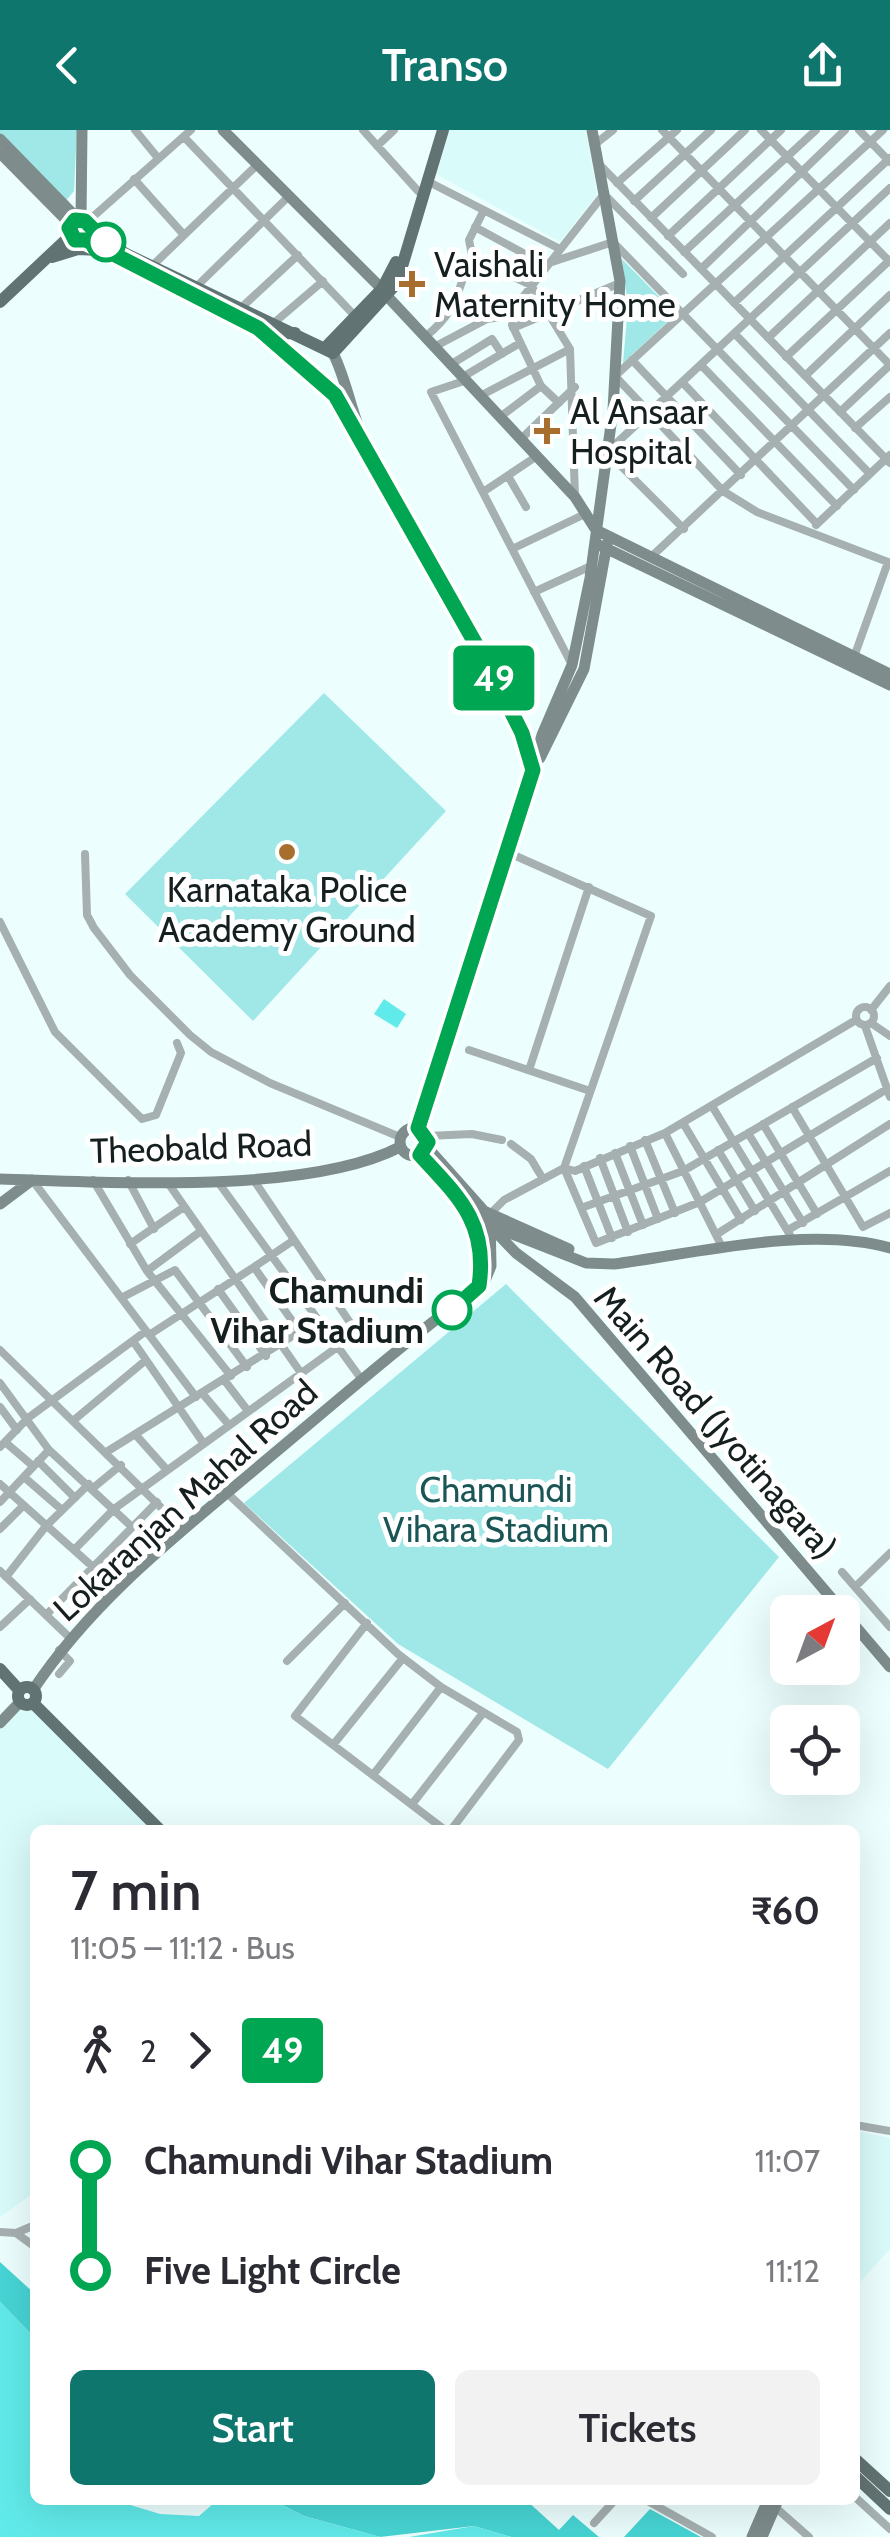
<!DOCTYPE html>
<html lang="en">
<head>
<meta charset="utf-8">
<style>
  body { margin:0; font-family:Cabin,sans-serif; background:#f2f2f3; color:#2b2b33; height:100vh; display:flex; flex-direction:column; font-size:38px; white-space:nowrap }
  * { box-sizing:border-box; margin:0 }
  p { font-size:32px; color:#7c7c81 }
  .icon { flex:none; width:55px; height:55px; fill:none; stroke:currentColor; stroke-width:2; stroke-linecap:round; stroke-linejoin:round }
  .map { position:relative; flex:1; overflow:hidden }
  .panel { position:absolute; left:30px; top:1695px; width:830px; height:680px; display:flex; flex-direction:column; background:#fff; border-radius:15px; box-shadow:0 10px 40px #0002 }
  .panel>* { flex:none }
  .badge { padding:0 20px; border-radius:8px; font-size:35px; line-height:65px }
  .needle { width:65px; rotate:41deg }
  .controls { position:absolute; left:770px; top:1465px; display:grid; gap:20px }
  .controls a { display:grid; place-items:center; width:90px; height:90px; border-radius:15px; background:#fff; box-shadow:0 10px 40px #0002; font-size:50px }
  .map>.badge { position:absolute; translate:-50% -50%; box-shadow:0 0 0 5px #fff }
  .legs { display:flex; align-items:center; gap:15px; height:110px; padding:0 40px; font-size:32px }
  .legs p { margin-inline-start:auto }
  .head { display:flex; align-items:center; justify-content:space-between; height:170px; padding:0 40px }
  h1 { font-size:55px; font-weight:600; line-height:75px }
  .primary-button { display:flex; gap:20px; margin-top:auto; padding:20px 40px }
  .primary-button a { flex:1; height:115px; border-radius:15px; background:#0f766e; color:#fff; font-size:40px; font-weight:600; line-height:115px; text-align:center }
  .primary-button a+a { background:#f2f2f3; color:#2b2b33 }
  ul { padding:0 40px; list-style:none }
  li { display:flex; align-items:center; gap:35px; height:110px; font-size:38px }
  li i { display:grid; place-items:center; width:15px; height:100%; margin:0 12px; background:currentColor }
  li i::after { content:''; width:25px; height:25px; margin:-12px; border:8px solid; border-radius:50%; background:#fff }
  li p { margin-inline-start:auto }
  li:first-child i { background:linear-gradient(#0000 50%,currentColor 0) }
  li:last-child i { background:linear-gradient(currentColor 50%,#0000 0) }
  header { display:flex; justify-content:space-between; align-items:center; height:130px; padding:0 40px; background:#0f766e; color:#fff; font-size:45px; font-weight:600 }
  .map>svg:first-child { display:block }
  .built { fill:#d9fbfa }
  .green { fill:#a0e8e7 }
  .forest { fill:#47d5d5 }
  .water { fill:#61eaea }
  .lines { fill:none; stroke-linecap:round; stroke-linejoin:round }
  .street { stroke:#a6b0b0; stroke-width:8 }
  .secondary { stroke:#7e8c8c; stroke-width:11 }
  .primary { stroke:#617372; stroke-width:12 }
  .line-1-casing { stroke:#fff; stroke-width:22 }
  .line-1 { stroke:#00a651; stroke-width:15 }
  .stop-1-dot { fill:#fff; stroke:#00a651; stroke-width:5 }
  .poi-dot { fill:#a86e2e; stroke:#fff; stroke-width:4 }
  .labels { text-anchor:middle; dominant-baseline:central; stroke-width:10; stroke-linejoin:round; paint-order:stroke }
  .poi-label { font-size:35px; fill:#161f1f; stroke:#fff; text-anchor:start }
  .street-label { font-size:35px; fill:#161f1f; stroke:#fff }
  .stop-label { font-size:35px; font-weight:bold; fill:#161f1f; stroke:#fff; text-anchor:end }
  .park-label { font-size:35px; fill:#1b5656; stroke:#fff }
</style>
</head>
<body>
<header><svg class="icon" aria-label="back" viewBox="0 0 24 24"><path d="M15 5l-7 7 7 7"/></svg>Transo<svg class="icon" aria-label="share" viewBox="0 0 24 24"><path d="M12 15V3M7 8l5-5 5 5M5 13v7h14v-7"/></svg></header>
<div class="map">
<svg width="890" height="2407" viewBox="0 0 890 2407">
  <rect width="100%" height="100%" fill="#ecfffe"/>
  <path class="built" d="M 448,0 L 586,0 L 597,65 L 560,112 L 434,43 Z
    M 21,1579 L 35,1579 L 153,1700 L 35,1700 L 35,2062 L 0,2087 L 0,1600 Z
    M 855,2001 L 890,2008 L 890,2119 L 855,2158 Z"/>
  <path class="green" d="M 0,0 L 77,0 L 74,61 L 65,72 L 0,5 Z
    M 622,129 L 676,184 L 623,233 L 628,176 Z
    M 324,563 L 446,681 L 253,891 L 125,764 Z
    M 506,1154 L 779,1427 L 608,1639 L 398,1514 L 244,1373 Z"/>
  <path class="forest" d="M 0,2132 L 35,2164 L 35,2208 L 0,2172 Z
    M 272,2370 L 526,2370 L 559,2400 L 573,2385 L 599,2407 L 511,2407 L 474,2396 L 380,2407 L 304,2386 Z
    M 650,2379 L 701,2407 L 624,2407 Z"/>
  <path class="water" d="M 384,869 L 406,884 L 397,898 L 374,884 Z
    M 0,2172 L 35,2208 L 35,2370 L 114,2370 L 160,2384 L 199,2386 L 214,2373 L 211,2370 L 272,2370 L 304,2386 L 380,2407 L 0,2407 Z
    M 474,2396 L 511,2407 L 409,2407 Z"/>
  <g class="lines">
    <path class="street" d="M 135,0 L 158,28
      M 363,0 L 418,61
      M 662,0 L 890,235
      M 761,0 L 890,132
      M 859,0 L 890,32
      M 184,7 L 355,186
      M 594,15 L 613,0
      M 377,16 L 394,0
      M 601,36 L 890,333
      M 134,49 L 184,105
      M 427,51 L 560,119
      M 617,53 L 677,0
      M 634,71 L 711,0
      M 651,88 L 745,0
      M 87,92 L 191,0
      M 475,97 L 547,136
      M 668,106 L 781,0
      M 684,122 L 816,0
      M 472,128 L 531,155 L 570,219 L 575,367
      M 549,133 L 613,112 L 854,360
      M 152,136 L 257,35
      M 701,139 L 845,0
      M 197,156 L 288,67
      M 734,173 L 890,28
      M 242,177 L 298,125
      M 275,192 L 323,151
      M 512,195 L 541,256 L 559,273
      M 513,198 L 620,153
      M 735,204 L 870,344
      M 425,207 C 460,179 456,161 472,125 L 469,110 L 484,80
      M 768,208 L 890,93
      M 434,217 L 487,189 L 508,186 L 604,64 L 683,144
      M 786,227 L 890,130
      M 632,230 L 741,345
      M 450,235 L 492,209 L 502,224
      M 701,235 L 837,376
      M 805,246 L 890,165
      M 461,248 L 520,213
      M 464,251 L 431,262 L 572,535
      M 682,252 L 817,394
      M 480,266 L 570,219
      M 840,282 L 890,235
      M 500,287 L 541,256
      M 855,298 L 890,267
      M 521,309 L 575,257
      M 508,346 L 526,377
      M 483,362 L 537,326
      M 816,395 L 890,325
      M 684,399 L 607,322 L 890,58
      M 512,419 L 587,383
      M 651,427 L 890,203
      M 534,462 L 591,436
      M 854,527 L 888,432 L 757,382 L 723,361 L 615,246 L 883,0
      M 509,723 L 651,786 L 564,1038 L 596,1113 L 700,1072 L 887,959
      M 85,724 L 87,785 L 94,798 L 130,845 L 190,905 L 211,922 L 270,953 L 400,1007
      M 0,792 L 55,902 L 142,989 L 156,985 L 181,923 L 177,913
      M856 886a9 9 0 1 1 18 0a9 9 0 1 1-18 0Z
      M 871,880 L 890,856
      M 871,893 L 890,906
      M 865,896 L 890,967
      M 469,920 L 590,961
      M 529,940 L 589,757
      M 712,976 L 790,1105
      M 792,977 L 863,1097 L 890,1083
      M 683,993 L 741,1090
      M 763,994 L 817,1084
      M 665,1003 L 720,1113
      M 748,1003 L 803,1093
      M 427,1006 L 472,1004 L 502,1010
      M 645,1010 L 675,1083
      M 511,1014 L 531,1029 L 543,1049
      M 630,1016 L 658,1089
      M 718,1020 L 755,1081
      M 615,1023 L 643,1095
      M 600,1028 L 628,1102
      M 584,1036 L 612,1108
      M 253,1049 L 353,1197 L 333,1214
      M 93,1050 L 147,1141 L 231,1246
      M 128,1050 L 154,1099
      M 33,1051 L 196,1267
      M 218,1052 L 362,1250
      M 168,1053 L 301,1243
      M 581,1078 L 683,1041 L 877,928
      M 490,1084 L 504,1070 L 564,1038 L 575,1041 L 665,1003 L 856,890
      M 788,1100 L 890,1041
      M 717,1104 L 890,994
      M 294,1110 L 254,1137 L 300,1202
      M 130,1114 L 184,1077
      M 147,1141 L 201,1101
      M 218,1159 L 266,1226
      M 121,1168 L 175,1140 L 247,1237
      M 149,1205 L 254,1137
      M 133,1211 L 204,1314
      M 0,1220 L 183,1399
      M 225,1251 L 248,1281
      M 0,1253 L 49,1320 L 132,1397
      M 202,1263 L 229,1295
      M 0,1277 L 17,1300
      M 74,1290 L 146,1230
      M 135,1304 L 167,1340
      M 5,1312 L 33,1336
      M 0,1317 L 28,1288 L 146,1201
      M 108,1321 L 318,1190
      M 38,1331 L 75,1368
      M 24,1347 L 62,1380
      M 0,1354 L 93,1437
      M 93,1358 L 121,1335
      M 227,1363 L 398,1524 L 441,1557 L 517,1602 L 519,1610 L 451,1700
      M 0,1372 L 49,1320
      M 0,1399 L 23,1376
      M 74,1420 L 114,1379 L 336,1218
      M 0,1441 L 70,1508
      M 842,1442 L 890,1497
      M 6,1447 L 46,1396 L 89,1354
      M 855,1457 L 890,1423
      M 46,1485 L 157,1372
      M 367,1493 L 295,1586 L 445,1700
      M 0,1497 L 30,1469
      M 287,1531 L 345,1473
      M 59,1544 L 70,1531 L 59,1520
      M 333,1615 L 403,1528
      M 373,1645 L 441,1557
      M 413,1673 L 483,1583
      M 855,1995 L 890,2001
      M 0,2102 L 16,2103 L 35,2095
      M 16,2103 L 35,2117
      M 855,2367 L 890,2399
      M 546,2370 L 547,2370
      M 646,2370 L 712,2407
      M 775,2377 L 809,2407
      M 594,2393 L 615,2370"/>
    <path class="secondary" d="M 223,0 L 382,159
      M 0,9 L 78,89
      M 0,23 L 70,94
      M 81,89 L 82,0
      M 387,166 L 575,367 L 596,400 L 890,544
      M 267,204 L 322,250 L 357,300
      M 333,223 C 348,253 352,288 367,317 C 421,421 498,525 532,637
      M 595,413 L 890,555
      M 540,628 L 584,539 L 607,414
      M400 1012a14 14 0 1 1 28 0a14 14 0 1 1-28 0Z
      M 419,998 L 509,723 L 542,605 L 572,535 L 590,448 L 613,280 L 620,151 L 592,0
      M 427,1017 L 484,1081 L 569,1119
      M 420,1025 L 489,1095 L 586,1133 L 614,1134 C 697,1123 810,1095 890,1118
      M 0,1049 C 107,1052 307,1065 400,1017
      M 0,1074 L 32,1050
      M 468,1084 L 482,1115 L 480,1152
      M 489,1095 L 516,1123 L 575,1167 L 890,1537
      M 33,1560 C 94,1468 182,1401 265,1331 C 337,1271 409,1208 484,1153 L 491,1136 L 490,1084
      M 0,1593 L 20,1572
      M 752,2407 L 768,2370
      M 762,2407 L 778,2370"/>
    <path class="primary" d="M68 100a11 11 0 1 1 22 0a11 11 0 1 1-22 0Z
      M 91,101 L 126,124 L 333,223 L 397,153 L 443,0
      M 86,110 L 267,204 L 295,203
      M 52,127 L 78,119 L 100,120
      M 0,172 L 70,106
      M 326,217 L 382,159 L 396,132
      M 0,1539 L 19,1560
      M18 1566a9 9 0 1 1 18 0a9 9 0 1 1-18 0Z
      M 33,1573 L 160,1700
      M 855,2329 L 890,2361
      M 855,2346 L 890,2379"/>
  </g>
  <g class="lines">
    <defs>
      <path id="line-1" d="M 106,112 L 85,91 L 75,90 L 69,98 L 75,110 L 86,110 L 258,198 L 335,265 L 491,541 L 522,603 L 533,640 L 418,998 L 428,1012 L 420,1025 C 460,1068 488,1094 479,1156 L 452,1180"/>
    </defs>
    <use href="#line-1" class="line-1-casing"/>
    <use href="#line-1" class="line-1"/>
  </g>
  <g class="stop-1-dot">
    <circle cx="106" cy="112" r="18"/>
    <circle cx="452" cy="1180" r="18"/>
  </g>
  <g class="poi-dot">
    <path d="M407 139h10v10h10v10h-10v10h-10v-10h-10v-10h10z"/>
    <path d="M542 286h10v10h10v10h-10v10h-10v-10h-10v-10h10z"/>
    <circle cx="287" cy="722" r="10"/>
  </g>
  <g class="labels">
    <g class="poi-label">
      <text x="434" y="134">Vaishali<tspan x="434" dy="40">Maternity Home</tspan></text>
      <text x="570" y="281">Al Ansaar<tspan x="570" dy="40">Hospital</tspan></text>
      <text x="287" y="759" text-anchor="middle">Karnataka Police<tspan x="287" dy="40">Academy Ground</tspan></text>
    </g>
    <g class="street-label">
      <text transform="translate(201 1017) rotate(-2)">Theobald Road</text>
      <text transform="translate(716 1292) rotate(49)">Main Road (Jyotinagara)</text>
      <text transform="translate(185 1370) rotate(-42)">Lokaranjan Mahal Road</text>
    </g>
    <g class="stop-label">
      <text x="424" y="1160">Chamundi<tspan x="424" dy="40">Vihar Stadium</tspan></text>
    </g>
    <g class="park-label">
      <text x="496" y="1359">Chamundi<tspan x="496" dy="40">Vihara Stadium</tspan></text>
    </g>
  </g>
</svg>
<div class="controls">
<a><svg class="needle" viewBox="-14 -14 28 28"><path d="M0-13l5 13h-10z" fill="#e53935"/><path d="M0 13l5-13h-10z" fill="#7c7c81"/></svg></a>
<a><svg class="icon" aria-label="locate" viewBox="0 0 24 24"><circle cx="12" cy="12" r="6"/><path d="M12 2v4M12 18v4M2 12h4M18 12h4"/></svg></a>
</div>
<b class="badge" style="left:494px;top:548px;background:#00a651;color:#fff">49</b>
<section class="panel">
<div class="head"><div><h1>7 min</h1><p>11:05 – 11:12 · Bus</p></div><b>₹60</b></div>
<div class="legs"><svg class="icon" aria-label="walk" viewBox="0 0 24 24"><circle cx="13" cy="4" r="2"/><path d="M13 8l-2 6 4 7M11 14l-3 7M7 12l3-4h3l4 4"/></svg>2<svg class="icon" aria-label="forward" viewBox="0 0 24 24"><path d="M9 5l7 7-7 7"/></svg><b class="badge" style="background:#00a651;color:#fff">49</b></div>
<ul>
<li><i style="color:#00a651"></i><b>Chamundi Vihar Stadium</b><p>11:07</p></li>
<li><i style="color:#00a651"></i><b>Five Light Circle</b><p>11:12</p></li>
</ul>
<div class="primary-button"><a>Start</a><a>Tickets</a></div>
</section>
</div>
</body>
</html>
